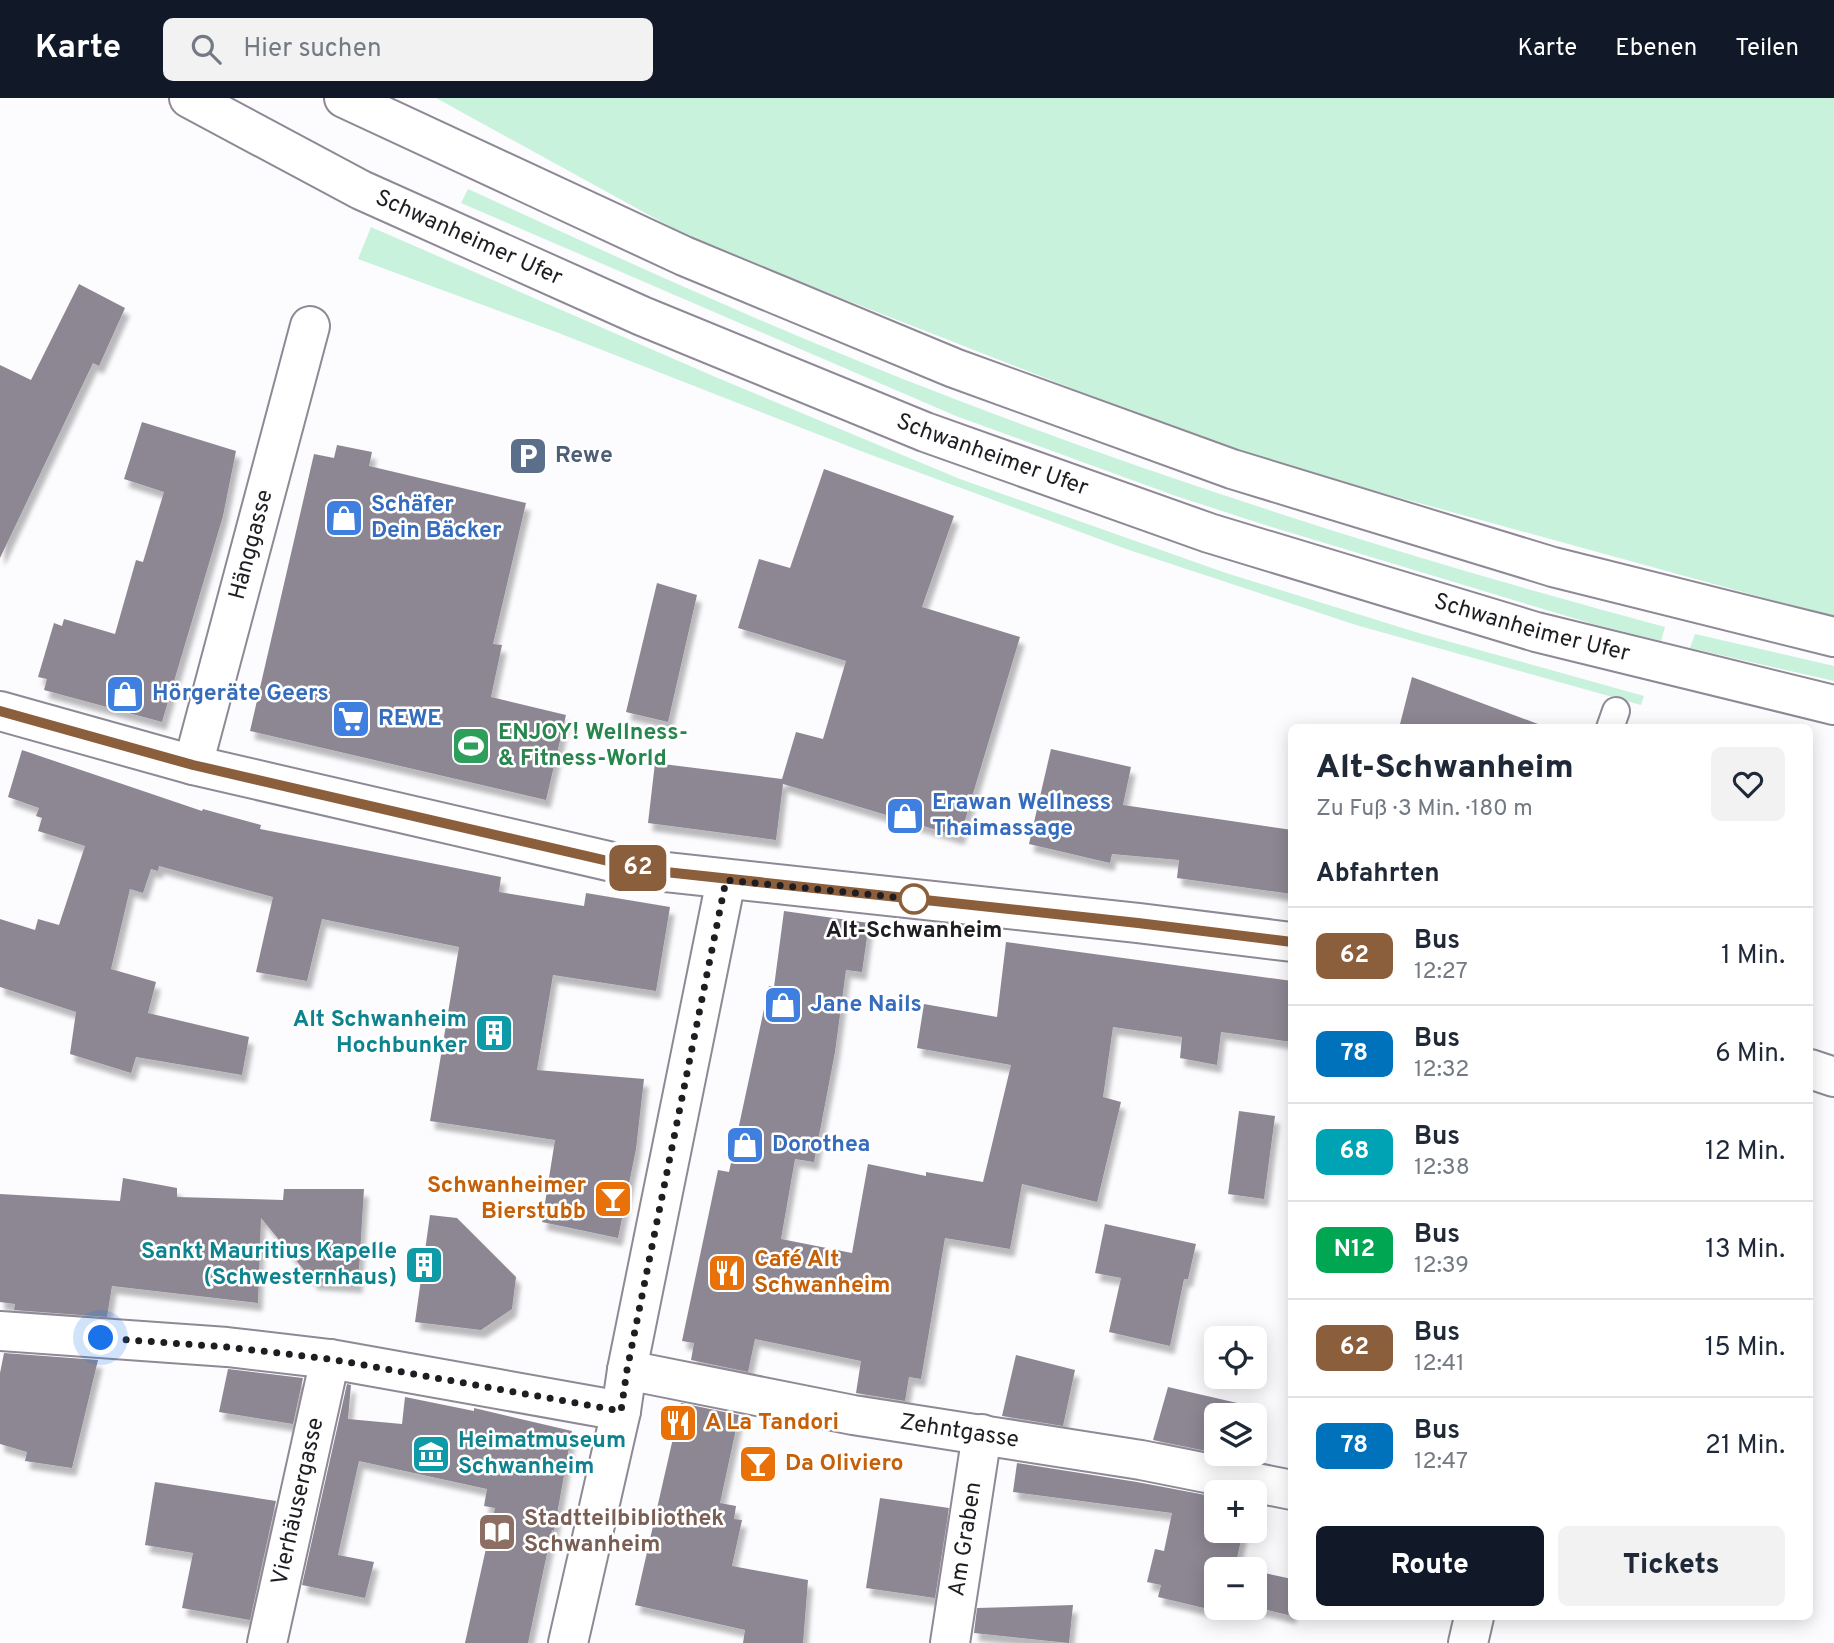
<!DOCTYPE html>
<html lang="de">
<head>
<meta charset="utf-8">
<style>
  body { margin:0; font-family:Overpass,sans-serif; background:#f2f2f3; color:#1f2937; height:100vh; display:flex; flex-direction:column; font-size:26px; white-space:nowrap }
  * { box-sizing:border-box; margin:0 }
  p { font-size:23px; color:#747a83 }
  .icon { flex:none; width:38px; height:38px; fill:none; stroke:currentColor; stroke-width:2; stroke-linecap:round; stroke-linejoin:round }
  .map { position:relative; flex:1; overflow:hidden }
  .details { position:absolute; left:1288px; top:626px; width:525px; height:896px; display:flex; flex-direction:column; background:#fff; border-radius:10px; box-shadow:0 4px 18px #0003 }
  .details>* { flex:none }
  .badge { padding:0 14px; border-radius:10px; font-size:24px; line-height:46px }
  .controls { position:absolute; left:1204px; top:1228px; display:grid; gap:14px }
  .controls a { display:grid; place-items:center; width:63px; height:63px; border-radius:10px; background:#fff; box-shadow:0 4px 18px #0003; font-size:35px }
  .you { position:absolute; width:35px; height:35px; margin:-18px; border:5px solid #fff; border-radius:50%; background:#1a73e8; box-shadow:0 0 0 10px #1a73e833 }
  .map>.badge { position:absolute; translate:-50% -50%; box-shadow:0 0 0 4px #fff }
  h2 { padding:0 28px; font-size:26px; line-height:63px }
  .round { display:grid; place-items:center; flex:none; width:74px; height:74px; border-radius:10px; background:#f2f2f3 }
  .headline { display:flex; align-items:center; justify-content:space-between; height:119px; padding:0 28px }
  h1 { font-size:33px; font-weight:800; line-height:52px }
  .action { display:flex; gap:14px; margin-top:auto; padding:14px 28px }
  .action a { flex:1; height:80px; border-radius:10px; background:#111827; color:#fff; font-size:28px; font-weight:800; line-height:80px; text-align:center }
  .action a+a { background:#f2f2f3; color:#1f2937 }
  ul { padding:0; list-style:none }
  li { display:flex; align-items:center; gap:21px; height:98px; padding:0 28px; border-top:2px solid #e0e1e3 }
  li div { flex:1 }
  li b { display:block; font-size:26px }
  li em { font-style:normal }
  li .badge { min-width:77px; font-weight:700; text-align:center }
  header { display:flex; align-items:center; gap:42px; box-sizing:border-box; height:98px; padding:0 35px; background:#111827; color:#fff }
  header strong { font-size:33px }
  nav { display:flex; gap:38px; margin-inline-start:auto; font-size:24px }
  .search { width:490px; height:63px; background:#f2f2f3; display:flex; align-items:center; gap:18px; box-sizing:border-box; padding:0 24px; border-radius:10px; color:#747a83; font-size:26px }
  .map>svg:first-child { display:block }
  .green { fill:#c8f2dc }
  .building { fill:#8d8793; filter:url(#shadow) }
  .lines { fill:none; stroke-linecap:round; stroke-linejoin:round }
  .lane-casing { stroke:#8e8995; stroke-width:30 }
  .street-casing { stroke:#8e8995; stroke-width:42 }
  .secondary-casing { stroke:#8e8995; stroke-width:42 }
  .lane { stroke:#fff; stroke-width:26 }
  .street { stroke:#fff; stroke-width:38 }
  .secondary { stroke:#fff; stroke-width:38 }
  .line-casing { stroke:#fff; stroke-width:16 }
  .line { stroke:#8b5e3c; stroke-width:10 }
  .walk { stroke:#1f1d22; stroke-width:7; stroke-dasharray:0 12.6 }
  .stop-dot { fill:#fff; stroke:#8b5e3c; stroke-width:3.5 }
  .labels { text-anchor:middle; dominant-baseline:central; stroke-width:5; stroke-linejoin:round; paint-order:stroke }
  .street-label { font-size:23px; fill:#1f1d22; stroke:#fff }
  .service-label { font-size:23px; font-weight:bold; fill:#4e5e75; stroke:#fff; text-anchor:start }
  .shop-label { font-size:23px; font-weight:bold; fill:#366cbe; stroke:#fff; text-anchor:start }
  .leisure-label { font-size:23px; font-weight:bold; fill:#27864d; stroke:#fff; text-anchor:start }
  .stop-label { font-size:23px; font-weight:bold; fill:#1f1d22; stroke:#fff }
  .culture-label { font-size:23px; font-weight:bold; fill:#0d838f; stroke:#fff; text-anchor:end }
  .food-label { font-size:23px; font-weight:bold; fill:#c56008; stroke:#fff; text-anchor:start }
  .education-label { font-size:23px; font-weight:bold; fill:#785e54; stroke:#fff; text-anchor:start }
</style>
</head>
<body>
<header>
<strong>Karte</strong>
<div class="search"><svg class="icon" aria-label="search" viewBox="0 0 24 24"><circle cx="10" cy="10" r="6"/><path d="M15 15l6 6"/></svg>Hier suchen</div>
<nav><a>Karte</a><a>Ebenen</a><a>Teilen</a></nav>
</header>
<div class="map">
<svg width="1834" height="1545" viewBox="0 0 1834 1545">
  <defs>
    <filter id="shadow"><feDropShadow dx="4.5" dy="8" stdDeviation="2" flood-color="#0004"/></filter>
  </defs>
  <rect width="100%" height="100%" fill="#fcfbfe"/>
  <path class="green" d="M 436,0 L 1834,0 L 1834,519 L 1237,355 L 698,144 Z
    M 468,91 C 612,157 756,223 903,281 C 1152,379 1407,460 1665,529 L 1661,543 L 1593,526 L 1265,427 L 1173,397 L 956,318 L 461,105 Z
    M 371,129 L 713,278 L 960,381 L 1226,475 L 1422,536 L 1644,598 L 1641,607 L 1356,527 L 1129,452 L 866,355 L 556,234 L 358,161 Z
    M 1695,536 L 1834,568 L 1834,583 L 1690,550 Z"/>
  <path class="building" d="M 79,186 L 125,210 L 99,268 L 93,265 L 0,460 L 0,267 L 31,282 Z
    M 142,324 L 236,353 L 223,418 L 162,624 L 44,592 L 47,581 L 38,579 L 54,525 L 62,528 L 64,521 L 115,536 L 136,462 L 143,464 L 164,394 L 124,381 Z
    M 337,347 L 372,354 L 369,368 L 526,405 L 493,546 L 502,547 L 491,599 L 566,617 L 546,702 L 250,633 L 314,356 L 334,360 Z
    M 824,371 L 954,418 L 922,509 L 1020,539 L 960,739 L 783,686 L 776,742 L 648,725 L 655,665 L 782,681 L 796,634 L 823,641 L 846,563 L 738,530 L 759,461 L 790,470 Z
    M 657,485 L 697,497 L 668,624 L 626,614 Z
    M 1412,579 L 1538,626 L 1538,630 L 1399,630 Z
    M 1051,651 L 1131,669 L 1123,707 L 1292,732 L 1292,796 L 1177,780 L 1179,762 L 1112,756 L 1110,765 L 1029,746 Z
    M 22,652 L 202,713 L 203,711 L 261,727 L 260,731 L 501,779 L 499,794 L 584,808 L 586,795 L 670,809 L 656,893 L 553,877 L 537,972 L 644,981 L 636,1051 L 618,1140 L 542,1124 L 555,1042 L 430,1023 L 459,849 L 322,821 L 307,883 L 256,874 L 273,799 L 159,768 L 158,773 L 151,771 L 143,795 L 130,791 L 111,871 L 156,884 L 148,915 L 249,939 L 242,977 L 136,959 L 131,975 L 70,956 L 76,914 L 0,889 L 0,821 L 35,832 L 38,821 L 59,827 L 85,748 L 38,733 L 42,720 L 36,718 L 39,710 L 8,699 Z
    M 784,813 L 869,825 L 862,874 L 846,872 L 835,954 L 814,1064 L 795,1061 L 781,1141 L 852,1155 L 868,1066 L 926,1078 L 926,1074 L 983,1084 L 1011,967 L 917,950 L 924,906 L 997,919 L 1006,844 L 1292,883 L 1292,944 L 1221,934 L 1217,967 L 1180,960 L 1182,939 L 1113,929 L 1103,999 L 1121,1004 L 1097,1104 L 1022,1086 L 1010,1151 L 945,1140 L 921,1281 L 909,1279 L 905,1303 L 856,1295 L 861,1263 L 755,1241 L 748,1274 L 691,1262 L 694,1245 L 682,1243 L 718,1072 L 729,1074 L 769,888 L 774,889 Z
    M 1239,1013 L 1275,1018 L 1264,1101 L 1228,1096 Z
    M 123,1080 L 177,1090 L 177,1099 L 283,1102 L 284,1091 L 364,1091 L 358,1187 L 314,1184 L 261,1120 L 258,1205 L 112,1188 L 107,1219 L 14,1212 L 15,1206 L 0,1204 L 0,1096 L 120,1103 Z
    M 430,1117 L 457,1120 L 516,1179 L 512,1211 L 481,1232 L 415,1224 Z
    M 1105,1126 L 1196,1146 L 1188,1181 L 1184,1181 L 1170,1248 L 1109,1234 L 1121,1180 L 1095,1175 Z
    M 4,1255 L 98,1262 L 72,1370 L 25,1363 L 27,1354 L 0,1346 L 0,1275 Z
    M 1016,1257 L 1075,1272 L 1063,1328 L 1002,1318 Z
    M 228,1271 L 303,1280 L 293,1326 L 219,1314 Z
    M 347,1286 L 351,1287 L 348,1321 L 402,1326 L 405,1299 L 474,1313 L 474,1310 L 572,1333 L 554,1433 L 552,1432 L 528,1545 L 465,1545 L 495,1410 L 484,1408 L 487,1391 L 359,1363 L 338,1457 L 374,1464 L 365,1500 L 302,1487 Z
    M 1168,1289 L 1246,1307 L 1243,1318 L 1216,1318 L 1216,1355 L 1153,1342 Z
    M 681,1305 L 739,1317 L 720,1405 L 736,1408 L 734,1421 L 742,1422 L 732,1468 L 808,1482 L 803,1545 L 743,1545 L 745,1532 L 635,1507 Z
    M 1017,1365 L 1137,1384 L 1216,1399 L 1215,1433 L 1243,1433 L 1235,1469 L 1249,1472 L 1216,1472 L 1216,1503 L 1206,1501 L 1204,1510 L 1158,1499 L 1161,1487 L 1147,1484 L 1155,1451 L 1164,1453 L 1172,1415 L 1013,1394 Z
    M 155,1384 L 276,1403 L 250,1522 L 182,1510 L 193,1455 L 145,1447 Z
    M 880,1400 L 949,1410 L 935,1500 L 866,1490 Z
    M 1255,1473 L 1292,1481 L 1292,1518 L 1255,1509 Z
    M 1073,1507 L 1069,1545 L 974,1535 L 977,1510 Z"/>
  <g class="lines">
    <defs>
      <path id="lane" d="M 1610,630 L 1616,613"/>
      <g id="street">
        <path d="M 0,613 L 193,667 L 647,772 L 1138,825 L 1292,844"/>
        <path id="s1" d="M 193,667 L 310,228"/>
        <path d="M 1810,971 L 1834,979"/>
        <path d="M 0,1233 L 227,1249 L 330,1261 L 621,1313"/>
        <path id="s2" d="M 627,1272 L 853,1317 L 1141,1362 L 1292,1392"/>
        <path id="s3" d="M 267,1545 L 330,1261"/>
        <path d="M 568,1545 L 621,1313 L 627,1272 L 726,782"/>
        <path id="s4" d="M 950,1545 L 982,1336"/>
        <path d="M 1468,1545 L 1474,1519"/>
      </g>
      <g id="secondary">
        <path id="s5" d="M 189,0 L 361,92 L 642,218 L 925,334 L 1209,435 L 1536,534 L 1834,607"/>
        <path d="M 344,0 L 684,158 L 954,270 L 1232,371 L 1553,469 L 1834,539"/>
      </g>
    </defs>
    <use href="#lane" class="lane-casing"/>
    <use href="#street" class="street-casing"/>
    <use href="#secondary" class="secondary-casing"/>
    <use href="#lane" class="lane"/>
    <use href="#street" class="street"/>
    <use href="#secondary" class="secondary"/>
  </g>
  <g class="lines">
    <defs>
      <path id="line" d="M 0,613 L 193,667 L 647,772 L 1138,825 L 1292,844"/>
    </defs>
    <use href="#line" class="line-casing"/>
    <use href="#line" class="line"/>
    <path class="walk" d="M 101,1240 L 227,1249 L 330,1261 L 621,1313 L 627,1272 L 726,782 L 914,801"/>
  </g>
  <defs>
    <symbol id="parking-square" viewBox="-11 -11 22 22"><rect x="-9" y="-9" width="18" height="18" rx="4" fill="#5c6f8a" stroke="#fff"/><path d="M-3.5-5.5H1a3.5 3.5 0 0 1 0 7H-1V5.5H-3.5ZM-1-3.4V-.6H.8a1.4 1.4 0 0 0 0-2.8Z" fill="#fff"/></symbol>
    <symbol id="shop-square" viewBox="-11 -11 22 22"><rect x="-9" y="-9" width="18" height="18" rx="4" fill="#3f7fe0" stroke="#fff"/><path d="M-5-2.5h2.3a2.7 3.5 0 0 1 5.4 0H5L5.5 6h-11ZM-1.5-2.5h3a1.5 2.3 0 0 0-3 0Z" fill="#fff"/></symbol>
    <symbol id="supermarket-square" viewBox="-11 -11 22 22"><rect x="-9" y="-9" width="18" height="18" rx="4" fill="#3f7fe0" stroke="#fff"/><path d="M-6-5.5h2.5l.6 2H6L4.5 2H-2.5L-4.4-4H-6ZM-1.5 3.2a1.3 1.3 0 1 0 .1 0ZM3 3.2a1.3 1.3 0 1 0 .1 0Z" fill="#fff"/></symbol>
    <symbol id="stadium-square" viewBox="-11 -11 22 22"><rect x="-9" y="-9" width="18" height="18" rx="4" fill="#2e9e5b" stroke="#fff"/><path d="M0-5a6.5 5 0 1 0 0 10a6.5 5 0 1 0 0-10ZM-3.5-1.8h7v3.6h-7Z" fill="#fff"/></symbol>
    <symbol id="building-square" viewBox="-11 -11 22 22"><rect x="-9" y="-9" width="18" height="18" rx="4" fill="#0f9aa8" stroke="#fff"/><path d="M-4-6H4V6H1V3H-1V6H-4ZM-2.5-4.3h1.7v1.8h-1.7ZM.8-4.3h1.7v1.8H.8ZM-2.5-1h1.7V.8h-1.7ZM.8-1h1.7V.8H.8Z" fill="#fff"/></symbol>
    <symbol id="bar-square" viewBox="-11 -11 22 22"><rect x="-9" y="-9" width="18" height="18" rx="4" fill="#e8710a" stroke="#fff"/><path d="M-6-5H6L.8 .8V4.5H3.5V6h-7V4.5H-.8V.8Z" fill="#fff"/></symbol>
    <symbol id="restaurant-square" viewBox="-11 -11 22 22"><rect x="-9" y="-9" width="18" height="18" rx="4" fill="#e8710a" stroke="#fff"/><path d="M-5-6h1v4h1v-4h1v4h1v-4h1v5L-1.5 .5V6h-2V.5L-5-1ZM5-6V6H3V1.5H1.5Q1.5-4 5-6Z" fill="#fff"/></symbol>
    <symbol id="museum-square" viewBox="-11 -11 22 22"><rect x="-9" y="-9" width="18" height="18" rx="4" fill="#0f9aa8" stroke="#fff"/><path d="M0-6L6-3V-2H-6V-3ZM-5-1h2V3h-2ZM-1-1h2V3h-2ZM3-1h2V3H3ZM-6 4H6V6H-6Z" fill="#fff"/></symbol>
    <symbol id="library-square" viewBox="-11 -11 22 22"><rect x="-9" y="-9" width="18" height="18" rx="4" fill="#8d6e63" stroke="#fff"/><path d="M-6-4Q-3-5.5-.7-3.5V5Q-3 3-6 4ZM6-4Q3-5.5 .7-3.5V5Q3 3 6 4Z" fill="#fff"/></symbol>
  </defs>
  <g fill-rule="evenodd">
    <use href="#parking-square" x="506" y="336" width="44" height="44"/>
    <use href="#shop-square" x="322" y="398" width="44" height="44"/>
    <use href="#shop-square" x="103" y="574" width="44" height="44"/>
    <use href="#supermarket-square" x="329" y="599" width="44" height="44"/>
    <use href="#stadium-square" x="449" y="626" width="44" height="44"/>
    <use href="#shop-square" x="883" y="696" width="44" height="44"/>
    <use href="#shop-square" x="761" y="885" width="44" height="44"/>
    <use href="#building-square" x="472" y="913" width="44" height="44"/>
    <use href="#shop-square" x="723" y="1025" width="44" height="44"/>
    <use href="#bar-square" x="591" y="1079" width="44" height="44"/>
    <use href="#building-square" x="402" y="1145" width="44" height="44"/>
    <use href="#restaurant-square" x="705" y="1153" width="44" height="44"/>
    <use href="#restaurant-square" x="656" y="1303" width="44" height="44"/>
    <use href="#museum-square" x="409" y="1334" width="44" height="44"/>
    <use href="#bar-square" x="736" y="1344" width="44" height="44"/>
    <use href="#library-square" x="475" y="1412" width="44" height="44"/>
  </g>
  <circle class="stop-dot" cx="914" cy="801" r="14"/>
  <g class="labels">
    <g class="street-label">
      <text stroke="none"><textPath href="#s5" startOffset="313">Schwanheimer Ufer</textPath></text>
      <text stroke="none"><textPath href="#s5" startOffset="880">Schwanheimer Ufer</textPath></text>
      <text stroke="none"><textPath href="#s1" startOffset="228">Hänggasse</textPath></text>
      <text stroke="none"><textPath href="#s5" startOffset="1447">Schwanheimer Ufer</textPath></text>
      <text stroke="none"><textPath href="#s2" startOffset="338">Zehntgasse</textPath></text>
      <text stroke="none"><textPath href="#s3" startOffset="145">Vierhäusergasse</textPath></text>
      <text stroke="none"><textPath href="#s4" startOffset="105">Am Graben</textPath></text>
    </g>
    <g class="service-label">
      <text x="555" y="358">Rewe</text>
    </g>
    <g class="shop-label">
      <text x="371" y="407">Schäfer<tspan x="371" dy="26">Dein Bäcker</tspan></text>
      <text x="152" y="596">Hörgeräte Geers</text>
      <text x="378" y="621">REWE</text>
      <text x="932" y="705">Erawan Wellness<tspan x="932" dy="26">Thaimassage</tspan></text>
      <text x="810" y="907">Jane Nails</text>
      <text x="772" y="1047">Dorothea</text>
    </g>
    <g class="leisure-label">
      <text x="498" y="635">ENJOY! Wellness-<tspan x="498" dy="26">&amp; Fitness-World</tspan></text>
    </g>
    <g class="stop-label">
      <text x="914" y="833">Alt-Schwanheim</text>
    </g>
    <g class="culture-label">
      <text x="467" y="922">Alt Schwanheim<tspan x="467" dy="26">Hochbunker</tspan></text>
      <text x="397" y="1154">Sankt Mauritius Kapelle<tspan x="397" dy="26">(Schwesternhaus)</tspan></text>
      <text x="458" y="1343" text-anchor="start">Heimatmuseum<tspan x="458" dy="26">Schwanheim</tspan></text>
    </g>
    <g class="food-label">
      <text x="586" y="1088" text-anchor="end">Schwanheimer<tspan x="586" dy="26">Bierstubb</tspan></text>
      <text x="754" y="1162">Café Alt<tspan x="754" dy="26">Schwanheim</tspan></text>
      <text x="705" y="1325">A La Tandori</text>
      <text x="785" y="1366">Da Oliviero</text>
    </g>
    <g class="education-label">
      <text x="524" y="1421">Stadtteilbibliothek<tspan x="524" dy="26">Schwanheim</tspan></text>
    </g>
  </g>
</svg>
<div class="controls">
<a><svg class="icon" aria-label="locate" viewBox="0 0 24 24"><circle cx="12" cy="12" r="6"/><path d="M12 2v4M12 18v4M2 12h4M18 12h4"/></svg></a>
<a><svg class="icon" aria-label="layers" viewBox="0 0 24 24"><path d="M12 4l9 5-9 5-9-5zM3 14l9 5 9-5"/></svg></a>
<a>+</a>
<a>−</a>
</div>
<div class="you" style="left:101px;top:1240px"></div>
<b class="badge" style="left:638px;top:770px;background:#8b5e3c;color:#fff">62</b>
<section class="details">
<div class="headline"><div><h1>Alt-Schwanheim</h1><p>Zu Fuß · 3 Min. · 180 m</p></div><a class="round"><svg class="icon" aria-label="heart" viewBox="0 0 24 24"><path d="M12 20l-8-8c-3-5 5-10 8-4 3-6 11-1 8 4z"/></svg></a></div>
<h2>Abfahrten</h2>
<ul>
<li><span class="badge" style="background:#8b5e3c;color:#fff">62</span><div><b>Bus</b><p>12:27</p></div><em>1 Min.</em></li>
<li><span class="badge" style="background:#0072bc;color:#fff">78</span><div><b>Bus</b><p>12:32</p></div><em>6 Min.</em></li>
<li><span class="badge" style="background:#00a3b4;color:#fff">68</span><div><b>Bus</b><p>12:38</p></div><em>12 Min.</em></li>
<li><span class="badge" style="background:#00a651;color:#fff">N12</span><div><b>Bus</b><p>12:39</p></div><em>13 Min.</em></li>
<li><span class="badge" style="background:#8b5e3c;color:#fff">62</span><div><b>Bus</b><p>12:41</p></div><em>15 Min.</em></li>
<li><span class="badge" style="background:#0072bc;color:#fff">78</span><div><b>Bus</b><p>12:47</p></div><em>21 Min.</em></li>
</ul>
<div class="action"><a>Route</a><a>Tickets</a></div>
</section>
</div>
</body>
</html>
